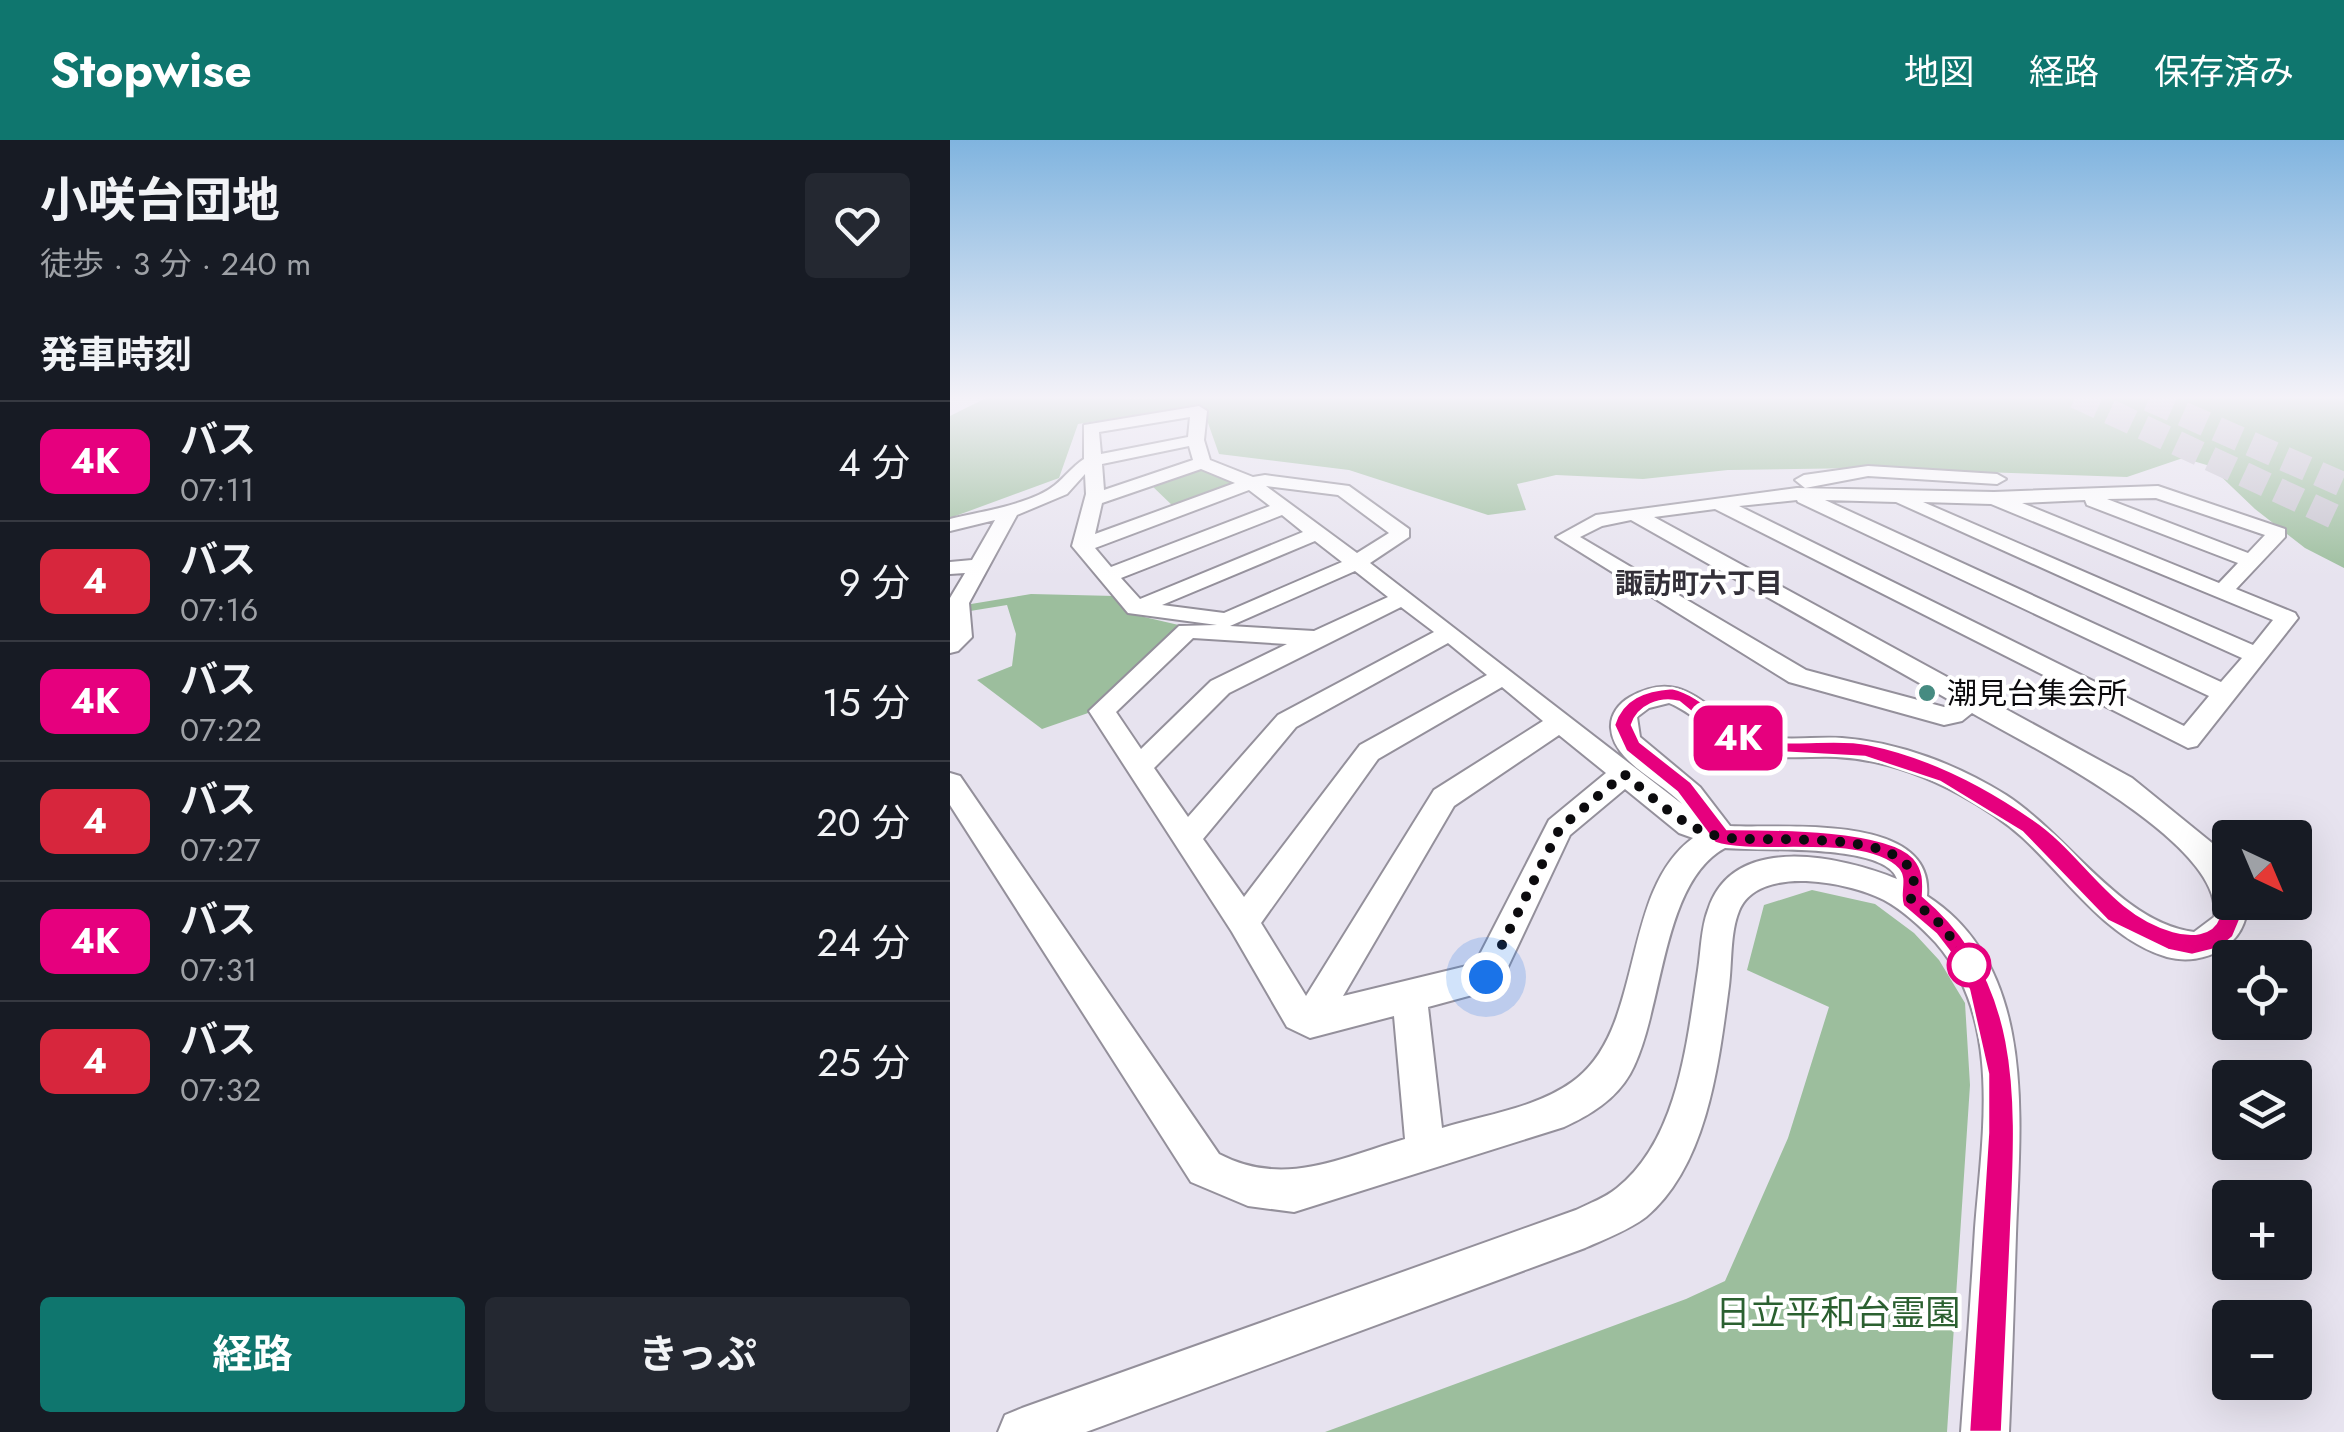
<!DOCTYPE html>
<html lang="ja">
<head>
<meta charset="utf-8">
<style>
  body { margin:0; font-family:Jost,"Noto Sans JP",sans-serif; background:#242831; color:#f1f3f6; height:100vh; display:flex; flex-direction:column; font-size:38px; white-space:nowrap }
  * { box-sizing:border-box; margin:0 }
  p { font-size:32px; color:#9ea1a6 }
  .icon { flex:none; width:55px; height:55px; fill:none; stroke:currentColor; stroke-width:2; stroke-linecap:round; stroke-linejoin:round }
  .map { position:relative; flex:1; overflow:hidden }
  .side { display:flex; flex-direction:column; background:#171b24; width:950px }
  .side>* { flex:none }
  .badge { padding:0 20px; border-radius:15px; font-size:35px; line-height:65px }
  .needle { width:65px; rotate:136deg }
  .controls { position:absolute; left:1262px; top:680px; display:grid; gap:20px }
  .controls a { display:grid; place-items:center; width:100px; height:100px; border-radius:10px; background:#171b24; box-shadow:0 10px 40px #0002; font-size:50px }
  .you { position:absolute; width:50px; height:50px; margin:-25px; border:8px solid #fff; border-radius:50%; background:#1a73e8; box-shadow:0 0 0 15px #1a73e833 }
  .map>.badge { position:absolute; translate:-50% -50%; box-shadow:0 0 0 5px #fff }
  h2 { padding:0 40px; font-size:38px; line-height:90px }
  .round { display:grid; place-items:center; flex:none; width:105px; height:105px; border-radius:10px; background:#242831 }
  .summary { display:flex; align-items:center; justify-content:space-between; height:170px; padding:0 40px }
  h1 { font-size:48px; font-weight:700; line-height:75px }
  .cta { display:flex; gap:20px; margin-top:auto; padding:20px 40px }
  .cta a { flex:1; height:115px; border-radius:10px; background:#0f766e; color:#fff; font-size:40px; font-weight:700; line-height:115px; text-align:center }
  .cta a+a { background:#242831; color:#f1f3f6 }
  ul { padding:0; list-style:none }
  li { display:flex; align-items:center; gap:30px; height:120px; padding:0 40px; border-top:2px solid #363941 }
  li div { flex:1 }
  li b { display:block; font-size:38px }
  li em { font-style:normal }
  li .badge { min-width:110px; font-weight:700; text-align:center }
  header { display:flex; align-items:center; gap:60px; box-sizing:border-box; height:140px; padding:0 50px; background:#0f766e; color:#fff }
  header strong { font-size:48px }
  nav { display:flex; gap:55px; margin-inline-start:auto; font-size:35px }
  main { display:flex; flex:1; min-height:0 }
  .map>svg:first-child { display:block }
  .green { fill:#9cbe9d }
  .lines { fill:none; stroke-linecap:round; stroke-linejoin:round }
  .highway-tunnel { stroke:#c6c3cd; stroke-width:25; stroke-dasharray:25 12; stroke-linecap:butt }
  .minor-casing { stroke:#94909b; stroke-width:4 }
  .minor { fill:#fff; fill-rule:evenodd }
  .line { fill:#e6007e; stroke:#fff; stroke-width:2.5 }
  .walk { stroke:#0c0b0e; stroke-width:10; stroke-dasharray:0 18 }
  .poi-dot { fill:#468b81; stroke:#fff; stroke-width:4 }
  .stop-dot { fill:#fff; stroke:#e6007e; stroke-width:5 }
  .labels { text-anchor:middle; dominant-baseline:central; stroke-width:8; stroke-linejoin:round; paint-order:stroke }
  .far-neighbourhood-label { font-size:28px; font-weight:bold; fill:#333039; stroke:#fff }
  .poi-label { font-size:30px; fill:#0c0b0e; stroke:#fff; text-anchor:start }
  .near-park-label { font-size:35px; fill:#2b6030; stroke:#fff }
</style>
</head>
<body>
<header>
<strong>Stopwise</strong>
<nav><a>地図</a><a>経路</a><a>保存済み</a></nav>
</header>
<main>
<section class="side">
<div class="summary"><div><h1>小咲台団地</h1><p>徒歩 · 3 分 · 240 m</p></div><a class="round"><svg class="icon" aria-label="heart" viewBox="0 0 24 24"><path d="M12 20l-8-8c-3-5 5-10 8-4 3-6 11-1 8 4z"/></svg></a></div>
<h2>発車時刻</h2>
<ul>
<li><span class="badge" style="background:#e6007e;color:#fff">4K</span><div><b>バス</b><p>07:11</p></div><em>4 分</em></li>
<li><span class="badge" style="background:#d7263d;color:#fff">4</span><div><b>バス</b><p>07:16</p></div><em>9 分</em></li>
<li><span class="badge" style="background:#e6007e;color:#fff">4K</span><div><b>バス</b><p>07:22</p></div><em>15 分</em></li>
<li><span class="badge" style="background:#d7263d;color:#fff">4</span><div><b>バス</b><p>07:27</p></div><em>20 分</em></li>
<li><span class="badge" style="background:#e6007e;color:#fff">4K</span><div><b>バス</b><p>07:31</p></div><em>24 分</em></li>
<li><span class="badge" style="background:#d7263d;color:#fff">4</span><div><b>バス</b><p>07:32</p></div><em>25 分</em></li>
</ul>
<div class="cta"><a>経路</a><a>きっぷ</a></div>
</section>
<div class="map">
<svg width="1394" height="1292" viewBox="0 0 1394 1292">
  <rect width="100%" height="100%" fill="#e7e3ef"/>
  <path class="green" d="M 40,256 L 204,259 L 214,256 L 1394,256 L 1394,428 L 1355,408 L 1305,369 L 1260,326 L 1233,318 L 1177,337 L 911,328 L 778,330 L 693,339 L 606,335 L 567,344 L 576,370 L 538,375 L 399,330 L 269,314 L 252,266 L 128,284 L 109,338 L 0,378 L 0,276 Z
    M 250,328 L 288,343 L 225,368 L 199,343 Z
    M 81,454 L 165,456 L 177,473 L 233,486 L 141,572 L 92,589 L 27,540 L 62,526 L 66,494 L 57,465 L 14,472 L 21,464 Z
    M 862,750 L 925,764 L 964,793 L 989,820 L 1015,863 L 1020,945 L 997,1292 L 375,1292 L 736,1159 L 775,1141 L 838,998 L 879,867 L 797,830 L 814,765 Z"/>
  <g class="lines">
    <path class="highway-tunnel" d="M 1126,256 L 1394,381
      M 1199,259 L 1394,345"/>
    <defs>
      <path id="minor" d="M 249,266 L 257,271 L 254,300 L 260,320 L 303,337 L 315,335 L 399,346 L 459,389 L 459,397 L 420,423 L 732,664 C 711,641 663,622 661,588 C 660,575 669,563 680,557 C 740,523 759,582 809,595 C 836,602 865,596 892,598 C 949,602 1008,625 1056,655 C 1117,694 1171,783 1244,792 L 1264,777 C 1277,704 1078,605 1022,573 L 1012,581 L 994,585 L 839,542 L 606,397 L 646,375 L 847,348 L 1044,352 L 1208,346 L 1335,389 L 1335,397 L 1286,449 L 1345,473 L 1348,478 L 1247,606 L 1238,608 L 765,369 L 704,377 L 1182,638 L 1267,707 L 1280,726 L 1280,762 L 1297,762 C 1299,805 1254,827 1217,817 C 1156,799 1117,738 1072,697 C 1053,680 1031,666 1009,654 C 972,634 929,619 886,617 C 859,616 831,620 803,613 C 769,603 750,576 719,563 L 699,568 L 687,577 L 690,597 L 750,647 L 780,686 C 833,689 985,672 977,756 C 1088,827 1070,981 1066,1094 C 1064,1160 1062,1226 1059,1292 L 1011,1292 C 1016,1224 1021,1156 1025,1088 C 1032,996 1053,880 986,803 C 971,787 954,771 934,760 C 899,742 808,724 789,771 C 780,793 782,823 779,846 C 769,921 758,1025 696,1077 C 679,1090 655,1099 635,1108 L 136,1292 L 48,1292 L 55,1275 L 72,1268 L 626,1070 C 640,1063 655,1058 667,1048 C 728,1000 737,902 748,830 C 751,811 751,788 758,770 C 783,691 892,717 947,739 C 936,703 809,711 775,708 C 710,743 714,873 680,934 C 665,960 640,975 614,987 L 344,1072 L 298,1066 L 241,1042 L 0,665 L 0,633 L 10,636 L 269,1014 C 334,1048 390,1018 455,999 L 444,876 L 360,898 L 337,887 L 282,792 L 139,571 L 229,486 L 267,485 L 178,473 L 122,406 L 136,354 L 135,334 L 117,354 L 67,375 L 19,463 L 22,497 L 8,511 L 0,513 L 0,458 L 15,433 L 0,434 L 0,422 L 22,420 L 45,380 L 0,391 L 0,379 C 29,372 82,364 105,345 C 115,337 122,327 134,319 L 134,285 ZM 240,277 L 238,297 L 151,314 L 149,292 ZM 239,306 L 243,320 L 154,350 L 152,324 ZM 251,329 L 285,343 L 145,394 L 152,363 ZM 316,346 L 388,355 L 439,393 L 407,413 ZM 299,350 L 320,366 L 161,427 L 145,408 ZM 1206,358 L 1315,395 L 1298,413 L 1157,359 ZM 847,360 L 848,362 L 1259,556 L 1234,586 L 789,366 ZM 875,360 L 946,362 L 1292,518 L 1271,542 ZM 1135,360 L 1137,365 L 1288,423 L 1269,443 L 1072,363 ZM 973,362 L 1041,364 L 1323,480 L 1303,505 ZM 332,375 L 353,392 L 190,459 L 171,438 ZM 681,380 L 1003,562 L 994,567 L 856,530 L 630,397 L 652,386 ZM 365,401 L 392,422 L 274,473 L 212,465 ZM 405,431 L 438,457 L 364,491 L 280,486 ZM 451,467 L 484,492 L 328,575 L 238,677 L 204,628 L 279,553 ZM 243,498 L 337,504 L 261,541 L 191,609 L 166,572 ZM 498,503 L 537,535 L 410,605 L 294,757 L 253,699 L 346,587 ZM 552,547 L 593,581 L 484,650 L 356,856 L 311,783 L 428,619 ZM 609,595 L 656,633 L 599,680 L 525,824 L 393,856 L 504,666 ZM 675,649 L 729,693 L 743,698 C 669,752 696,890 622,942 C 586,968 534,975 492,988 L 478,867 L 548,848 L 620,695 Z
        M 918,326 L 1047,334 L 1056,339 L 1047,344 L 918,336 L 855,348 L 845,340 L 854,335 Z"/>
    </defs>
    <use href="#minor" class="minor-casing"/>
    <use href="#minor" class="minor"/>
  </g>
  <linearGradient id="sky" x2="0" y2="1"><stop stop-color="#80b4df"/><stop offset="0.59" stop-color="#f4f2f8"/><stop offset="1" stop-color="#f4f2f8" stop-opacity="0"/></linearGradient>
  <rect width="1394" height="437" fill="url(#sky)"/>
  <path class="line" d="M 722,548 C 757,556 776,590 812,599 C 846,607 884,597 918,604 C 977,616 1034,645 1083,679 C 1134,713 1161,774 1223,791 C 1240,796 1262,796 1269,777 C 1272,769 1269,764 1273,756 L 1288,756 L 1293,773 L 1283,797 L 1270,808 L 1242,815 L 1218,810 L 1158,781 L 1072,692 L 990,642 L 915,617 L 806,611 L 773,598 L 729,562 C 710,557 688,566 682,585 L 690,602 L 741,642 L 777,689 C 818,689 937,688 964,718 C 974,730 974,741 973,756 C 1078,843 1066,970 1061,1094 C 1058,1160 1055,1226 1052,1292 L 1019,1292 L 1038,993 L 1038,934 L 1019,850 L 1002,815 L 986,794 L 953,766 C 948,754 957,739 948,729 C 914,694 807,717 765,703 L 727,652 L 676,611 L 664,585 C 672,558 695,550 722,548 Z"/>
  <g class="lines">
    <path class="walk" d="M 536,837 L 610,688 L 674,634 C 703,657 734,690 772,697 C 811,704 949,687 963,736 C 965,743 962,753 961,759 L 994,787 L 1020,828 L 1019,825"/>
  </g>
  <circle class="poi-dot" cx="977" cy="553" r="10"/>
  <circle class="stop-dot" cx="1019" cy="825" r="20"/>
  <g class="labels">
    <g class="far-neighbourhood-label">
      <text x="749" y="443">諏訪町六丁目</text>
    </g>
    <g class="poi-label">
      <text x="997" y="553">潮見台集会所</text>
    </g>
    <g class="near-park-label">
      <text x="888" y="1173">日立平和台霊園</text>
    </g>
  </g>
</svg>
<div class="controls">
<a><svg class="needle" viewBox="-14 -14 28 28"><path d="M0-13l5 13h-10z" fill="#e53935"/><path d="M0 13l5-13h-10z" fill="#9ea1a6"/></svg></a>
<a><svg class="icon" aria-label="locate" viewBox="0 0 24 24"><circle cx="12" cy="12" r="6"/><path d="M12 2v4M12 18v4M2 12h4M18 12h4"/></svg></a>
<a><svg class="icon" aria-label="layers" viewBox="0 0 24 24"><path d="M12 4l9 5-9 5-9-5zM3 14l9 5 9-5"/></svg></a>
<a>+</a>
<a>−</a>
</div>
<div class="you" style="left:536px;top:837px"></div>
<b class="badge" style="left:788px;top:598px;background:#e6007e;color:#fff">4K</b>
</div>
</main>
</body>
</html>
